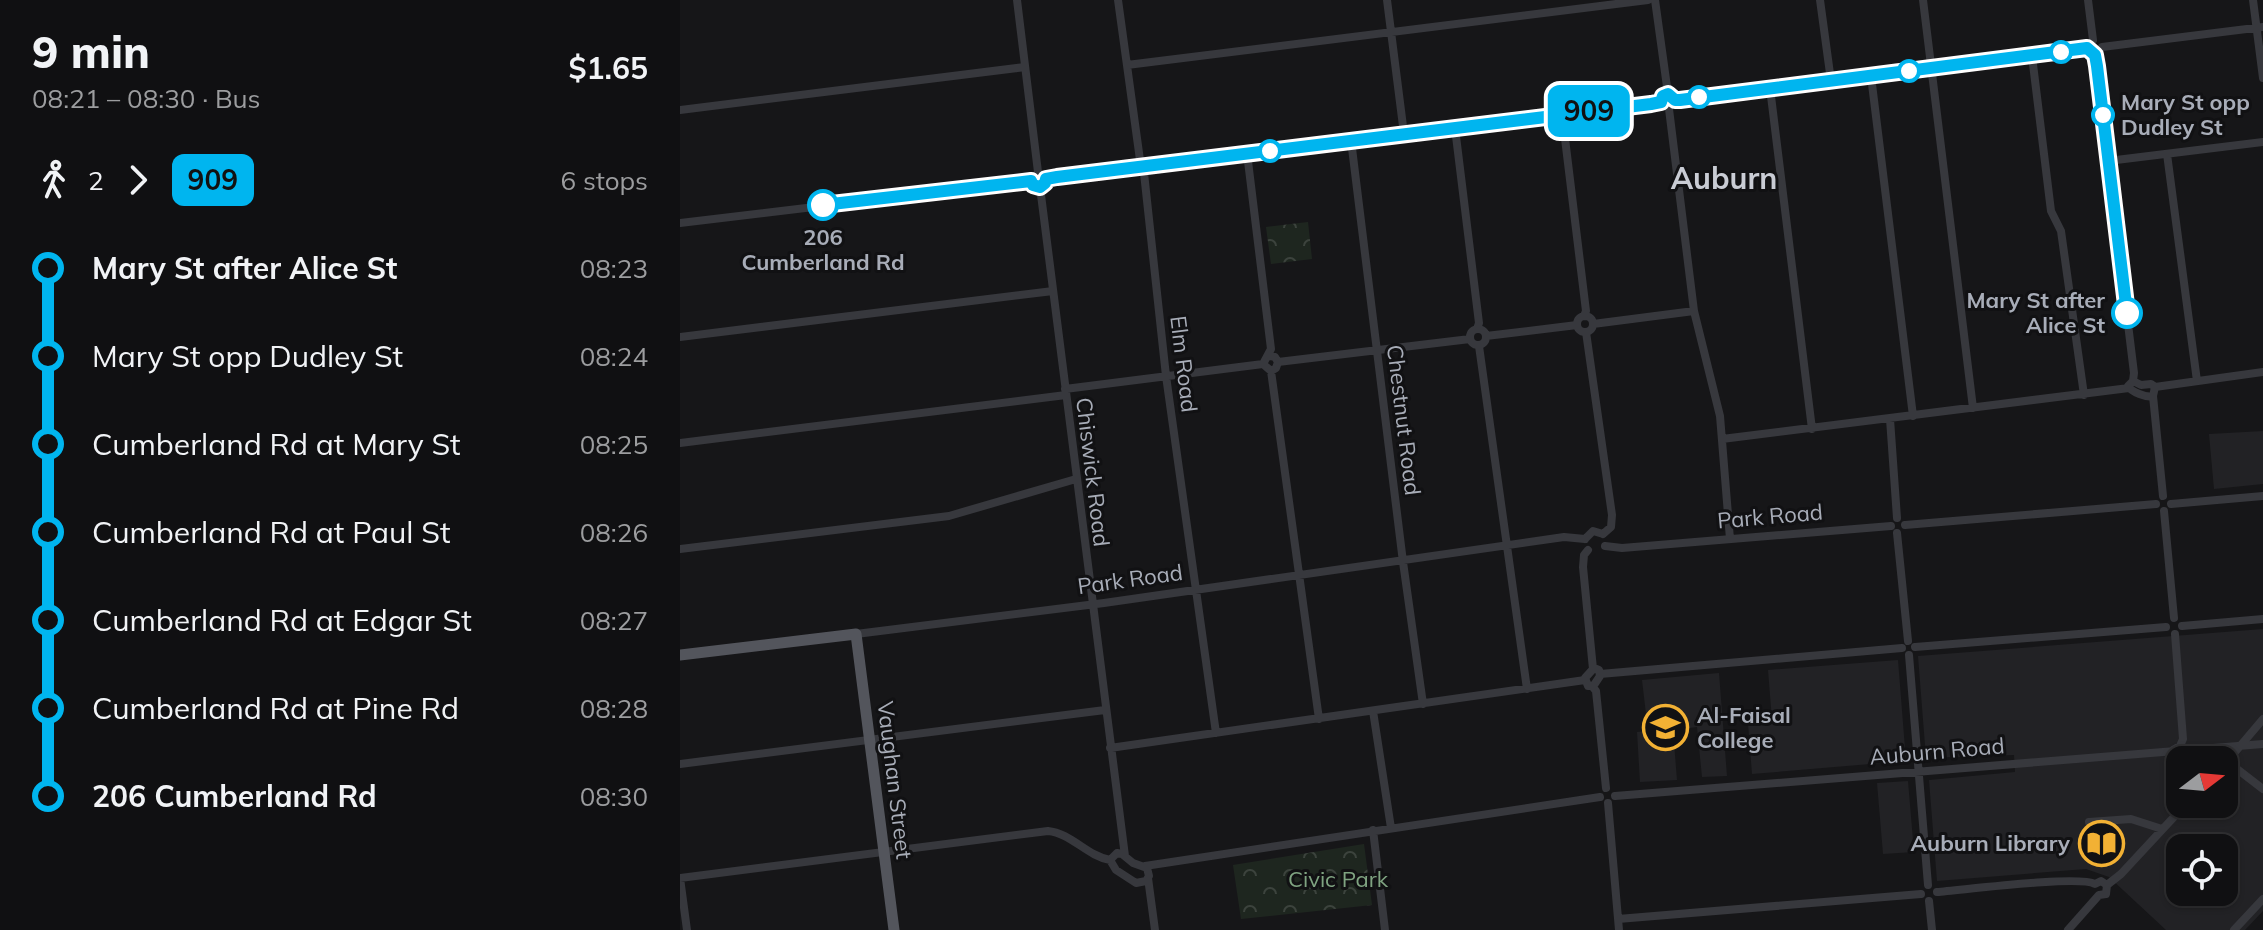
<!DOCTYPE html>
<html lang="en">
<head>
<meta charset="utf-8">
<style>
  body { margin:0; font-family:Mulish,sans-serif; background:#1e1e20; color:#f1f3f6; height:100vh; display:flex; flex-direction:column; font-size:30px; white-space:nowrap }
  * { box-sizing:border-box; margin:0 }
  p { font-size:26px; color:#9c9d9f }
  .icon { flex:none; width:44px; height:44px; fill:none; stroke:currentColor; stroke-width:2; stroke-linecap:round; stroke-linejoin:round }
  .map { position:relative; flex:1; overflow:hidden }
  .details { display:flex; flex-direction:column; background:#101012; width:680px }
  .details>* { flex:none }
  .badge { padding:0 16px; border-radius:12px; font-size:28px; line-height:52px }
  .needle { width:52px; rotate:74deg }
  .controls { position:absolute; left:1486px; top:746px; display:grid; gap:16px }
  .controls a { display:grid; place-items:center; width:72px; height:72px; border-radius:16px; background:#101012; box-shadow:0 2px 6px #0004,0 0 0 2px #303032; font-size:40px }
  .map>.badge { position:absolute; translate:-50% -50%; box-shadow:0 0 0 4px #fff }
  .legs { display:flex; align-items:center; gap:12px; height:88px; padding:0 32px; font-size:26px }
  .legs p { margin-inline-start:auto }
  .head { display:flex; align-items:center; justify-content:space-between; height:136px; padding:0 32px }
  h1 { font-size:44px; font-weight:800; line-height:60px }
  ul { padding:0 32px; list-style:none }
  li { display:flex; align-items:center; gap:28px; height:88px; font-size:30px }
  li i { display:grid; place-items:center; width:12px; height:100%; margin:0 10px; background:currentColor }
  li i::after { content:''; width:20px; height:20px; margin:-10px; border:6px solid; border-radius:50%; background:#101012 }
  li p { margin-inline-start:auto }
  li:first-child i { background:linear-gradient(#0000 50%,currentColor 0) }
  li:last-child i { background:linear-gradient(currentColor 50%,#0000 0) }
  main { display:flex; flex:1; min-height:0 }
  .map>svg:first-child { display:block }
  .built { fill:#222225; fill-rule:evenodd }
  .park { fill:url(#park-crowns) }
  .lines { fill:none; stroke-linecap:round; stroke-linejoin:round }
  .minor { stroke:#37383d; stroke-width:8 }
  .major { stroke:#53555c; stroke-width:11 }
  .line-1-casing { stroke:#fff; stroke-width:18 }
  .line-1 { stroke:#00b5ef; stroke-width:12 }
  .stop-1-dot { fill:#fff; stroke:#00b5ef; stroke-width:4 }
  .labels { text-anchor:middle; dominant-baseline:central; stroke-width:6; stroke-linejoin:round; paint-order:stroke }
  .stop-label { font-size:22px; font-weight:bold; fill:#a8adb8; stroke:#111113; text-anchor:start }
  .street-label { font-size:22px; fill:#a8adb8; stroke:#111113 }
  .poi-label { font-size:22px; font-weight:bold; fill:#a8adb8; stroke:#111113; text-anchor:start }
  .park-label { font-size:22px; fill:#7fa381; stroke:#111113 }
  .district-label { font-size:30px; font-weight:bold; fill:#c9ccd4; stroke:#111113 }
</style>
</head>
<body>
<main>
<section class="details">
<div class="head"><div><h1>9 min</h1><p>08:21 – 08:30 · Bus</p></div><b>$1.65</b></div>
<div class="legs"><svg class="icon" aria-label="walk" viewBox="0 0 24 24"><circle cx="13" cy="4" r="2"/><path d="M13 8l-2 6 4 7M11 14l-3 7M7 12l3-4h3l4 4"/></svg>2<svg class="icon" aria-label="forward" viewBox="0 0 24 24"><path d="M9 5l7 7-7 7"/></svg><b class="badge" style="background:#00b5ef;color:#111">909</b><p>6 stops</p></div>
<ul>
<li><i style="color:#00b5ef"></i><b>Mary St after Alice St</b><p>08:23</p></li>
<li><i style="color:#00b5ef"></i><span>Mary St opp Dudley St</span><p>08:24</p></li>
<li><i style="color:#00b5ef"></i><span>Cumberland Rd at Mary St</span><p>08:25</p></li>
<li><i style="color:#00b5ef"></i><span>Cumberland Rd at Paul St</span><p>08:26</p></li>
<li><i style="color:#00b5ef"></i><span>Cumberland Rd at Edgar St</span><p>08:27</p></li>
<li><i style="color:#00b5ef"></i><span>Cumberland Rd at Pine Rd</span><p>08:28</p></li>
<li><i style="color:#00b5ef"></i><b>206 Cumberland Rd</b><p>08:30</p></li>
</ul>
</section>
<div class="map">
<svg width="1583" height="930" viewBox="0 0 1583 930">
  <defs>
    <pattern id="park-crowns" width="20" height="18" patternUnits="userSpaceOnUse" patternTransform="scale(2)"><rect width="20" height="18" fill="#1e261f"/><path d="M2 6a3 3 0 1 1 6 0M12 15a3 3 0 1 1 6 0" fill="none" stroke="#3c433d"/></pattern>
  </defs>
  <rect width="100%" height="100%" fill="#161618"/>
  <path class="built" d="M 1583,431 L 1583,484 L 1534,489 L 1529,434 Z
    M 1583,629 L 1583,911 L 1565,930 L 1486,930 L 1429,877 L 1406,869 L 1257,881 L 1249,780 L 1335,772 L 1334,755 L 1246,758 L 1238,656 ZM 1500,760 L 1544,760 L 1544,804 L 1500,804 ZM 1500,848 L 1544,848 L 1544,892 L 1500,892 Z
    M 1218,660 L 1226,761 L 1072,774 L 1068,723 L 1092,720 L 1088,670 Z
    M 1039,673 L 1047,776 L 1022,777 L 1017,727 L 993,730 L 997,780 L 960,782 L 957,732 L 968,731 L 962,680 Z
    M 1228,781 L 1234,852 L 1203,854 L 1197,783 Z"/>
  <path class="park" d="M 628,222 L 632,259 L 591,264 L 586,227 Z
    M 684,844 L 692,905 L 561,919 L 553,865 Z"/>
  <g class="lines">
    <path class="minor" d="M 337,0 L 358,172
      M 438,0 L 460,160 L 464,173 L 486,376 L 536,733
      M 707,0 L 724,134
      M 975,0 L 988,94
      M 1140,0 L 1151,81
      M 1243,0 L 1293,408
      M 1408,0 L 1413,40
      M 1573,0 L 1583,78
      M 1422,47 L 1583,27
      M 1415,55 L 1454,373 L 1453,381 L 1448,386 C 1451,392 1467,398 1473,396
      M 1352,56 L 1371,211 L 1381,231 L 1404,395
      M 447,65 L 968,0
      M 1191,76 L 1233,416
      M 1090,88 L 1132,429
      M 995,100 L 1407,48
      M 989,109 L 1014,311 L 1040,416 L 1050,539
      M 0,110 L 345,67
      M 882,114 L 906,311 L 904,316
      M 775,128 L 799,323 L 797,329
      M 671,140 L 723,562 L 743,704
      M 567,153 L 591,349 L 583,364 L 591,371 L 596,368 L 598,362 L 595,357 L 590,356
      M 1487,154 L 1517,381
      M 1428,161 L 1583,142
      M 366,179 L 981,102
      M 360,187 L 445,856
      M 0,223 L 351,181
      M897 324a8 8 0 1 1 16 0a8 8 0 1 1-16 0Z
      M 913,324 L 1014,311
      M790 337a8 8 0 1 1 16 0a8 8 0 1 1-16 0Z
      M 906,332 L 932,515 L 931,527 L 923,534
      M 806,336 L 897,325
      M 0,337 L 373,291
      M 799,346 L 847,689
      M 598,362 L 790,339
      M 591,371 L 639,719
      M 1453,381 L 1461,385 L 1471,384 L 1475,387 L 1473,396 L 1483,496
      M 1475,387 L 1583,372
      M 385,389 L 583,364
      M 1210,419 L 1217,518
      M 1042,439 L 1449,388
      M 0,443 L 386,395
      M 1491,504 L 1583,496
      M 1484,511 L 1494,618
      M 1225,525 L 1476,504
      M 1217,533 L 1228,641
      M 905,539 L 913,531 L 923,534
      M 925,546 L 942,548 L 1211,526
      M 0,549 L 269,516 L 396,479
      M 908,550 L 904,555 L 903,567 L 913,669
      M 1502,626 L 1583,619
      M 176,634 L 424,603 L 884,537 L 905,539
      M 1235,647 L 1486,627
      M 1229,655 L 1248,885
      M 914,668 L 919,670 L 920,676 L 914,685 L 908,686 L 905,678 Z
      M 920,674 L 1222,648
      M 912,686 L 916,691 L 926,788
      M 693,711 L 711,828
      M 430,748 L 905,680
      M 1493,750 L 1500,746 L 1503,739 L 1495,634
      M 1548,762 L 1583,789
      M 0,764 L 425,710
      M 1544,765 L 1583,719
      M 935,796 L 1583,744
      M 928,803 L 939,930
      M 1409,822 L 1451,819 L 1482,829
      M 693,830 L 705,930
      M 437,853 L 442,854 L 453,863 L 467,868 L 469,876 L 466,881 L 456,883 L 436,870 L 430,860 Z
      M 465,866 L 920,797
      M 0,878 L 368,831 C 391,833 407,856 430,860
      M 0,878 L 7,930
      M 468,878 L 475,930
      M 1427,885 L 1441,874 L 1506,804
      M 1257,892 C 1284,890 1398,875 1415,884 L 1421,881 L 1427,885
      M 1249,901 L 1252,930
      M 938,919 L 1241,894
      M 1388,930 L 1419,895 L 1426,894 L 1427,885
      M 1554,930 L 1583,899"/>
    <path class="major" d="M 0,655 L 176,634 L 214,930"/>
  </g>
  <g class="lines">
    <defs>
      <path id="line-1" d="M 143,205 L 351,181 L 353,185 L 360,187 L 365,183 L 366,179 L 377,177 L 971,104 L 981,102 L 983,96 L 988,94 L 995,100 L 1000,100 L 1407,48 L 1415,55 L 1417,66 L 1447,313"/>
    </defs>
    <use href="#line-1" class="line-1-casing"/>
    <use href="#line-1" class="line-1"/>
  </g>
  <defs>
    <symbol id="school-ring" viewBox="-11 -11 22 22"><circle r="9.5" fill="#111113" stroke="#f2b134" stroke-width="1.5"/><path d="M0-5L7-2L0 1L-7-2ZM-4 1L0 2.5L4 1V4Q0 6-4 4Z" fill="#f2b134"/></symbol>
    <symbol id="library-ring" viewBox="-11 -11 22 22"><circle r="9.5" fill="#111113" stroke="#f2b134" stroke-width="1.5"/><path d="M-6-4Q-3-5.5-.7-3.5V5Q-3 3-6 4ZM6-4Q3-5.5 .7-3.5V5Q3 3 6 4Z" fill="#f2b134"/></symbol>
  </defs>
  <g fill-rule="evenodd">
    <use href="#school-ring" x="960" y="702" width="51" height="51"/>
    <use href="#library-ring" x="1396" y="818" width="51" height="51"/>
  </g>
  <g class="stop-1-dot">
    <circle cx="1381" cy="52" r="10"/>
    <circle cx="1229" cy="71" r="10"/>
    <circle cx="1019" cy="97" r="10"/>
    <circle cx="1423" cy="115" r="10"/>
    <circle cx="590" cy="151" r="10"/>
    <circle cx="143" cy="205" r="14"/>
    <circle cx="1447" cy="313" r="14"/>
  </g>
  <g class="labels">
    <g class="stop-label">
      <text x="1441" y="102">Mary St opp<tspan x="1441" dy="25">Dudley St</tspan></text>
      <text x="143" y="237" text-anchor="middle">206<tspan x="143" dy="25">Cumberland Rd</tspan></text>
      <text x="1425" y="300" text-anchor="end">Mary St after<tspan x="1425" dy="25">Alice St</tspan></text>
    </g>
    <g class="street-label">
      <text transform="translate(504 364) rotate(83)">Elm Road</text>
      <text transform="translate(724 420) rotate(83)">Chestnut Road</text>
      <text transform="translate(413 472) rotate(83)">Chiswick Road</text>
      <text transform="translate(1090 516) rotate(-5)">Park Road</text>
      <text transform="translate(450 579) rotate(-8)">Park Road</text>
      <text transform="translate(1257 751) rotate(-5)">Auburn Road</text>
      <text transform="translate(215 780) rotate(83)">Vaughan Street</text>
    </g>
    <g class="poi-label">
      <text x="1017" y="715">Al-Faisal<tspan x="1017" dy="25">College</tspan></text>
      <text x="1390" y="843" text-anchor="end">Auburn Library</text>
    </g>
    <g class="park-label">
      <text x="658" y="879">Civic Park</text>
    </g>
    <g class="district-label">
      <text x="1044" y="178">Auburn</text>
    </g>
  </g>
</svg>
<div class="controls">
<a><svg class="needle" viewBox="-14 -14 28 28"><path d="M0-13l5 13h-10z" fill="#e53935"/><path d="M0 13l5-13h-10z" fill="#9c9d9f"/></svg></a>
<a><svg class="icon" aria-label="locate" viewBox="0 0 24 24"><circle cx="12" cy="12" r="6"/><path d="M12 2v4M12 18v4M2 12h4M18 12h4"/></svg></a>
</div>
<b class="badge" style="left:909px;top:111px;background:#00b5ef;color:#111">909</b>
</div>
</main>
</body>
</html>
